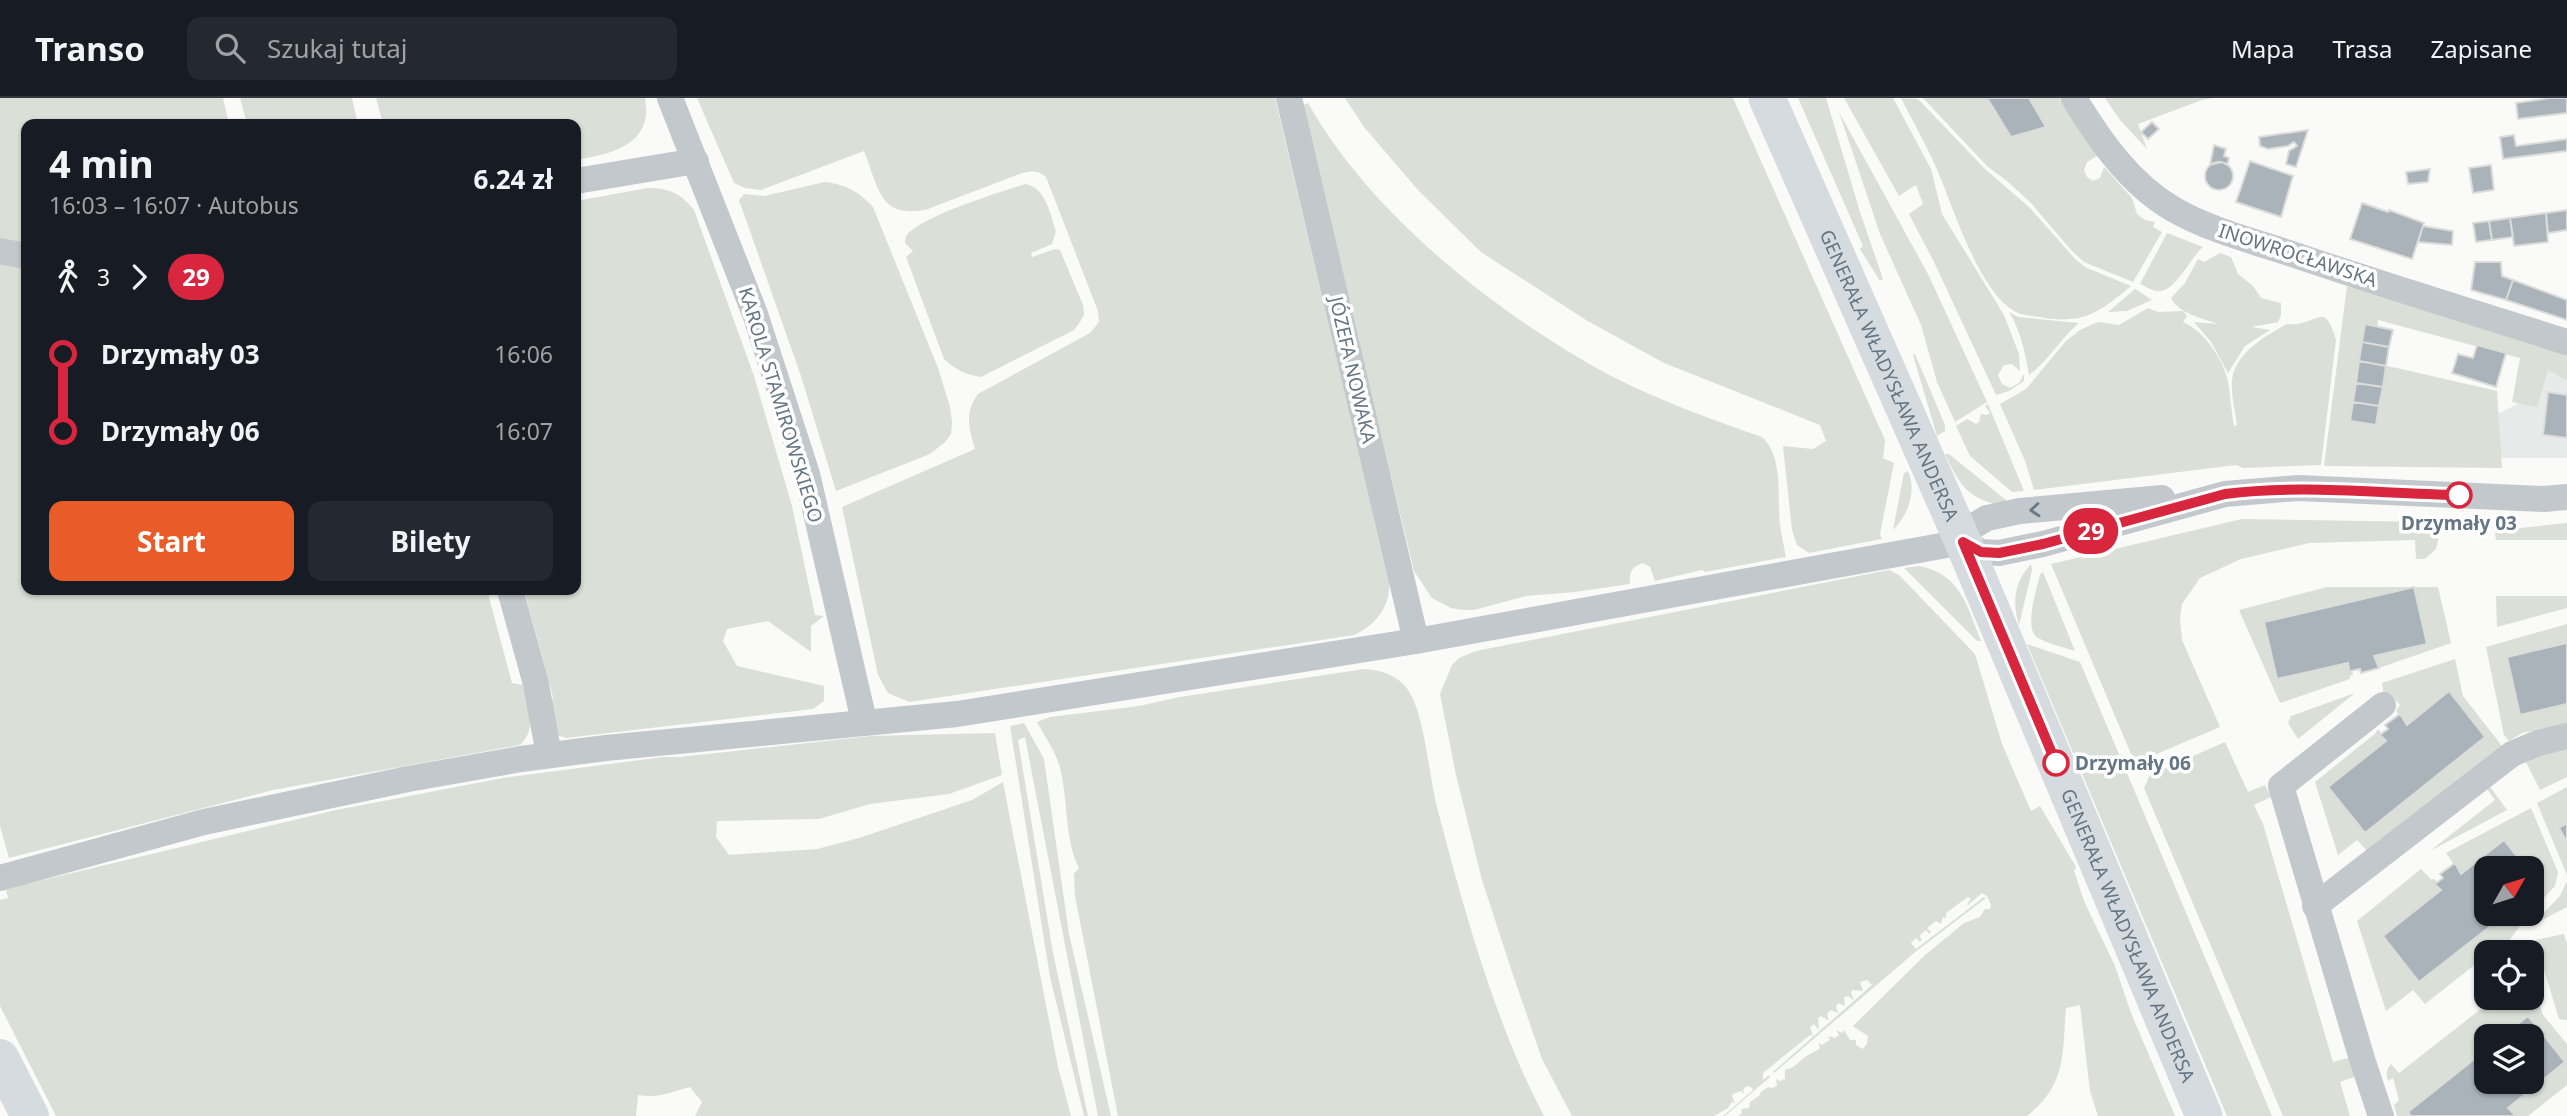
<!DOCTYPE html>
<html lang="pl">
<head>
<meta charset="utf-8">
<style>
  body { margin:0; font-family:"Noto Sans",sans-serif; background:#242831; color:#f1f3f6; height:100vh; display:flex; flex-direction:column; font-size:26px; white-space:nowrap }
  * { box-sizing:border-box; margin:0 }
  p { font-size:23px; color:#9ea1a6 }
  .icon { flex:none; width:38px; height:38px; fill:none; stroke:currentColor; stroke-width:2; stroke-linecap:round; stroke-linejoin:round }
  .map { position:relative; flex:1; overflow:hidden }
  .side { position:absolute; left:21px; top:21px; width:560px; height:476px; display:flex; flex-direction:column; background:#171b24; border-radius:14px; box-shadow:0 2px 5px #0004 }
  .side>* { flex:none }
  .badge { padding:0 14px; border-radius:23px; font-size:24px; line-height:46px }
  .needle { width:46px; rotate:51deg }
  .controls { position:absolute; left:2474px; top:758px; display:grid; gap:14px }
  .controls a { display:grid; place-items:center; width:70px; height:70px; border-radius:14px; background:#171b24; box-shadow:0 2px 5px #0004; font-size:35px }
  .map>.badge { position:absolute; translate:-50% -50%; box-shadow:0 0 0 4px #fff }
  .legs { display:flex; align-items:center; gap:10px; height:77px; padding:0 28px; font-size:23px }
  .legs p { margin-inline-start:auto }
  .headline { display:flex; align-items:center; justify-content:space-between; height:119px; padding:0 28px }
  h1 { font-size:38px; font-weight:700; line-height:52px }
  .cta { display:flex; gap:14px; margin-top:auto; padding:14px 28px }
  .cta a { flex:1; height:80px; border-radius:14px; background:#e95b29; color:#fff; font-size:28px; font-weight:700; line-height:80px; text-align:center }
  .cta a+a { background:#242831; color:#f1f3f6 }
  ul { padding:0 28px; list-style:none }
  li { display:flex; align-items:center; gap:24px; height:77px; font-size:26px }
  li i { display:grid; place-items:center; width:10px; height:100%; margin:0 9px; background:currentColor }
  li i::after { content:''; width:18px; height:18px; margin:-9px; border:5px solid; border-radius:50%; background:#171b24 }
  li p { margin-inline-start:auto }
  li:first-child i { background:linear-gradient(#0000 50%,currentColor 0) }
  li:last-child i { background:linear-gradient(currentColor 50%,#0000 0) }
  header { display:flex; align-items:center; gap:42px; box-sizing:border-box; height:98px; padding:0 35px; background:#171b24; border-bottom:2px solid #363941 }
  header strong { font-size:33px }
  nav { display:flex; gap:38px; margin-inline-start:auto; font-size:24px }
  .search { width:490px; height:63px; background:#242831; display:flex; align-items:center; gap:18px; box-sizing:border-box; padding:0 24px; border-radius:14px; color:#9ea1a6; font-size:26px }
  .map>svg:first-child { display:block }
  .built { fill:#e8e9e9 }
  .green { fill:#dadfd7 }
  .building { fill:#aab3ba; stroke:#dcdcda; stroke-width:2 }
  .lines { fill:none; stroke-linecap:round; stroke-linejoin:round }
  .street { stroke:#c3c8cc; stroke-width:26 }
  .secondary { stroke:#d6dbdf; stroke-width:37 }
  .highway { stroke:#d6dbdf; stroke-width:38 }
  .oneway { stroke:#697988 }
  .line-1-casing { stroke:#fff; stroke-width:16 }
  .line-1 { stroke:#d7263d; stroke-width:10 }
  .stop-1-dot { fill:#fff; stroke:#d7263d; stroke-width:3.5 }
  .labels { text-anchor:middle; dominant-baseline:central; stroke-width:7; stroke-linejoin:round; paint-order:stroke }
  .street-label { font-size:19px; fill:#647584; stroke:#fff }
  .stop-label { font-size:19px; font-weight:bold; fill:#647584; stroke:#fff }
</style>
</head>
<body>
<header>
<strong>Transo</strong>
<div class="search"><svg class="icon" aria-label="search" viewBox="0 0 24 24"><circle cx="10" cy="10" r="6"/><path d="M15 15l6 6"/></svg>Szukaj tutaj</div>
<nav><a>Mapa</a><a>Trasa</a><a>Zapisane</a></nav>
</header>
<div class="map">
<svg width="2567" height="1018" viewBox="0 0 2567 1018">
  <rect width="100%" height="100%" fill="#fafaf8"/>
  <path class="built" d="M 2536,250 L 2567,260 L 2567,360 L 2494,360 L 2494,318 L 2527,301 Z"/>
  <path class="green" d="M 0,0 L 223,0 L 229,26 L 26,26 L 26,492 L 487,492 L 512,585 L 523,587 C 528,608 538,630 520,647 L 273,692 L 9,760 L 0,728 Z
    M 240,0 L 352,0 L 358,26 L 247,26 Z
    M 376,0 L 645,0 C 654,47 611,56 576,62 L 576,26 L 383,26 Z
    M 697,0 L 1275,0 L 1389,481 C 1392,507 1376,527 1354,537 L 909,604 L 888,595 L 878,577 L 842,409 L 975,351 C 969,329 964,316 978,296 L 1090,235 L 1099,224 L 1098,213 L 1046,79 C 1038,72 1031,73 1022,75 L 928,111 C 879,122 879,90 864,53 L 761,92 L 745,90 L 734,85 Z
    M 1345,0 L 1733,0 L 1885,342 L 1883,360 L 1894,365 L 1880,436 L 1882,441 L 1809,455 L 1797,447 L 1792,432 L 1783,348 L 1813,351 L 1826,343 L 1820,327 L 1664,265 L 1586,222 L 1481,154 L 1418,92 L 1364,29 Z
    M 1798,0 L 1826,0 L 1860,114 L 1883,181 L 1880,183 L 1860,151 L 1863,148 Z
    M 1844,0 L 1893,0 L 1931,71 L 1942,116 L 2004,217 L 2019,256 L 2020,273 L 2012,266 L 2004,267 L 1998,277 L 2002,286 L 2010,290 L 2019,285 L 2024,276 L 2024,283 L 2009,293 L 1996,297 L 1934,164 L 1909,116 L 1923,106 L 1916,87 L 1899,98 Z
    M 1901,0 L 1918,1 L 1985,71 L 2030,110 L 2076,162 L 2087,170 L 2131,188 C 2101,213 2085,226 2044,220 C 2036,218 2026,218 2018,215 C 1979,198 1952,104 1935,67 C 1925,44 1912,22 1901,0 Z
    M 1923,0 L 2060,0 L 2097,58 L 2087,64 L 2084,72 L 2087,79 L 2093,83 L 2100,80 L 2104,69 L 2132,100 L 2137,116 L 2145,122 L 2155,124 L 2153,129 L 2162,134 L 2133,184 L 2084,164 L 2071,152 L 2031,105 L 2006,82 L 1988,69 Z
    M 2105,0 L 2213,0 L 2202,2 L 2138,26 L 2147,51 L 2120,22 Z
    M 1308,5 C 1371,117 1497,216 1609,277 C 1658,302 1710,321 1762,339 C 1784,359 1777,399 1780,426 C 1781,437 1784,448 1786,459 L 1705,474 L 1702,472 L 1655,483 L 1650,469 L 1643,465 C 1632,469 1629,473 1630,486 L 1575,494 L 1526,498 L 1474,512 L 1463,512 L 1451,510 L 1432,500 L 1414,473 L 1301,8 Z
    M 1839,14 L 1929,178 L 1987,304 L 1955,324 L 1937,284 L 1921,227 L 1880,136 Z
    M 825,84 C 847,87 858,93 873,109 L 938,270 L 950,309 L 952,324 L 951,336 L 945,344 L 930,356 L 836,393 L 801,278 L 739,102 L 744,96 L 764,98 Z
    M 1025,86 C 1046,89 1050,116 1056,133 L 1052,146 L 1031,155 L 1032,159 L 1055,151 L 1060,152 L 1083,207 L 1084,217 L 1080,224 L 1074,232 L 981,279 C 965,277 955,271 944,261 L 906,159 L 913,153 L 905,145 C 905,139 907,135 912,132 C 943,111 990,98 1025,86 Z
    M 648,90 C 668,90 681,95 694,112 L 754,278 L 792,408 L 815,517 L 824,518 L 811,528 L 811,554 L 768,523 L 727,531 L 723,543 L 737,568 L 824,588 L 824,603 L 813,611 L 566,640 L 557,637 L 549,613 L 553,599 L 524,492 L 576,492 L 576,103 Z
    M 2167,135 L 2203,149 C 2190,160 2174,197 2156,193 C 2151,192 2145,188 2140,186 Z
    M 2220,155 L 2231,159 L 2238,176 L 2253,188 L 2261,200 L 2281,205 L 2281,217 L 2278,224 L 2251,229 L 2270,232 L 2245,248 L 2228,275 L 2211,244 L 2194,224 L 2218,226 C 2202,220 2179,216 2171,200 L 2185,185 L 2198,161 L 2204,164 Z
    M 2347,188 L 2567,252 L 2567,282 L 2548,272 L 2537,309 L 2512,304 L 2520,260 L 2378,222 L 2375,265 L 2497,293 L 2502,370 L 2324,368 Z
    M 2135,191 L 2152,202 L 2127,213 L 2108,214 Z
    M 2148,210 L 2158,214 L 2183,213 L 2187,218 L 2183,224 C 2204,233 2224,262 2228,284 C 2231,299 2231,314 2234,328 L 2237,327 C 2235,313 2231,297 2232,283 C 2234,256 2265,238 2287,226 C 2318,229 2324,200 2336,242 L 2321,367 L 2243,370 L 2236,367 L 2034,392 L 2025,363 L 2000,306 L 2026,291 L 2066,243 L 2080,232 L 2098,224 L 2119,227 Z
    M 2009,214 L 2018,219 L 2079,225 C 2060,241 2048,263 2029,277 C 2025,254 2021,234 2009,214 Z
    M 1915,256 L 1945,327 L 1945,333 L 1937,338 L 1913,257 Z
    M 1988,306 L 2024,393 L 2012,394 L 1970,358 L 1956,328 L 1967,321 L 1976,326 L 1979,324 L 1981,316 L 1987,317 L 1990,315 L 1985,308 Z
    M 1945,356 L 1949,356 L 2007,403 L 2000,407 C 1967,401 1958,384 1945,356 Z
    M 1908,373 C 1917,394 1908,417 1893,432 L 1904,375 Z
    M 2242,421 L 2433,424 L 2440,433 L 2436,451 L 2425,461 L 2416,461 L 2415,442 L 2309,445 L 2241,461 L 2200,480 L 2182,506 L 2180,520 L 2182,542 L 2220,629 L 2140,663 L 2131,656 L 2051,466 Z
    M 2567,425 L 2567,442 L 2496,442 L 2495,435 L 2510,431 Z
    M 2031,466 L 2032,472 L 2019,527 C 2012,504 2014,484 2031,466 Z
    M 1920,468 C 1961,477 1967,508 1981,543 L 1977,543 L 1904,470 Z
    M 1889,472 L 1899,477 L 1975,556 L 2002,646 L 2031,713 L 2040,708 L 2076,769 L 2074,773 L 2084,803 L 2115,868 L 2131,915 L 2175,1018 L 2098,1018 L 2090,993 L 2080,907 L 2066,910 C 2062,957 2067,986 2027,1018 L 1738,1018 L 1742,1015 L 1741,1011 L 1749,1010 L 1750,1004 L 1760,997 L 1761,994 L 1768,989 L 1773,990 L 1777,987 L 1776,981 L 1780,983 L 1785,981 L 1785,972 C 1795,970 1797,965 1805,959 C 1810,955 1816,954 1820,950 L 1818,945 L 1822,947 L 1830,942 L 1828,938 L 1835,940 L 1839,937 L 1836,932 L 1842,935 L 1844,932 L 1850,942 L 1856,942 L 1856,947 L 1863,951 L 1867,946 L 1868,938 L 1853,928 L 1924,858 L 1964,825 L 1980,819 L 1985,811 L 1990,811 L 1991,807 L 1987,798 L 1982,795 L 1968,807 L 1967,806 L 1971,801 L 1968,799 L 1946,815 L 1946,820 L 1943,819 L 1941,826 L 1936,823 L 1927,830 L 1931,834 L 1929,836 L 1926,832 L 1919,838 L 1922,842 L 1920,844 L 1916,840 L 1911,845 L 1916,851 L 1984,799 L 1986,800 L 1914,855 L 1774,975 L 1773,974 L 1872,887 L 1867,882 L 1860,884 L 1863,893 L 1852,892 L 1851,895 L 1854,902 L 1848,898 L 1844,899 L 1845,908 L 1838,905 L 1836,909 L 1838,915 L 1831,912 L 1827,916 L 1829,923 L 1821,918 L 1818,920 L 1819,932 L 1814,926 L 1810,929 L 1813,938 L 1810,937 L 1763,975 L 1763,982 L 1769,977 L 1770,979 L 1725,1018 L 1723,1018 L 1753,992 L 1751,989 L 1746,988 L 1743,992 L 1744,996 L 1741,993 L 1733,996 L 1732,999 L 1735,1005 L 1732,1004 L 1728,1010 L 1714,1018 L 1572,1018 L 1542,961 L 1512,874 L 1482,782 L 1456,677 L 1440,596 L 1452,567 L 1459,560 L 1476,553 Z
    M 2043,474 L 2075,553 C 2063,549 2049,546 2038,540 C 2023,531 2037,491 2040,476 Z
    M 2327,489 L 2438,489 L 2451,545 L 2379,570 L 2374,558 L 2427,546 L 2413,489 L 2264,524 L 2277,581 L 2348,565 L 2350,581 L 2280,605 L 2239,512 Z
    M 2496,498 L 2567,498 L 2567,510 L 2497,529 Z
    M 2567,526 L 2567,545 L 2507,560 L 2520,616 L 2567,606 L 2567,626 L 2522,635 L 2509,643 L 2504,637 L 2486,549 Z
    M 2027,546 L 2080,564 L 2272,1018 L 2227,1018 Z
    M 2455,561 L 2463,598 L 2502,648 L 2369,755 L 2357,742 L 2338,757 L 2315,684 L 2377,634 L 2386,643 L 2328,689 L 2365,735 L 2485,639 L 2449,593 L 2407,627 L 2396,613 L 2400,607 L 2390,596 L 2384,599 L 2382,585 Z
    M 1364,571 C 1384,572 1404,580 1412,599 C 1426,628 1429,680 1438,713 C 1464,812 1496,928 1544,1018 L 1118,1018 L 1075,798 L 1074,776 L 1079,770 C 1065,743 1068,705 1061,674 C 1058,657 1045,639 1037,624 L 1050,619 L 1139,608 L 1180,599 Z
    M 2355,595 L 2298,641 L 2288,625 L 2291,618 Z
    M 1024,625 L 1044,661 L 1069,836 L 1111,1018 L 1098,1018 L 1025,639 L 1018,642 L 1053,855 L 1088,1018 L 1084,1018 L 1050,879 L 1010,628 Z
    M 995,635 L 1002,677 L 949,696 L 870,706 L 819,721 L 717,723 L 716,739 L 729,757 L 817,751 L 859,740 L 972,702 L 1003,684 L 1058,969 L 1071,1018 L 695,1018 L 702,1004 L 690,989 C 671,994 658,1001 638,997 L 636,1018 L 56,1018 L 0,908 L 0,802 L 8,800 L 6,792 L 26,786 L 336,712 L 503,680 L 663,659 L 680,659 L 871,638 Z
    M 2225,644 L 2248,694 L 2265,687 L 2271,699 L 2254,707 L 2263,726 L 2333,964 L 2352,959 L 2357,978 L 2340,984 L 2350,1018 L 2283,1018 L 2144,690 L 2150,677 Z
    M 2567,651 L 2567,679 L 2540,692 L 2523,658 Z
    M 2488,686 L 2507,712 L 2430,753 L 2495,702 L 2485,688 Z
    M 2567,689 L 2567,777 L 2537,705 Z
    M 2531,710 L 2558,774 L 2555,788 L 2532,813 L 2532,794 L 2540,787 L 2532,777 L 2532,770 L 2526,770 L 2504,742 L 2461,776 L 2446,755 Z
    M 2421,771 L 2441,792 L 2383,838 L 2419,884 L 2506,816 L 2530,816 C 2520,826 2513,839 2503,850 L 2500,847 L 2491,854 L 2487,854 L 2487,857 L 2425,906 L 2413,892 L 2386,913 L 2357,823 Z
    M 2567,783 L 2567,809 L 2531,828 L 2560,798 Z
    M 2564,836 L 2567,846 L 2567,922 L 2559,921 L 2535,842 Z
    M 2532,885 L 2543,917 L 2567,946 L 2567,987 L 2528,1018 L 2516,1018 L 2508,1010 L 2565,964 L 2528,918 L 2503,938 L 2487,938 L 2487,951 L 2408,1014 L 2411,1018 L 2397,1018 L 2394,1007 L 2399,1002 L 2393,980 L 2388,983 C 2386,976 2386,972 2391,966 L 2399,975 L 2495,900 L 2532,900 Z"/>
  <path class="building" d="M 1987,0 L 2029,0 L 2046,29 L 2011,39 Z
    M 2550,0 L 2567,0 L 2567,15 L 2518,21 L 2516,5 Z
    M 2152,24 L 2159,31 L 2148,41 L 2141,34 Z
    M 2308,32 L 2296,69 L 2286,66 L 2289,53 L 2297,48 L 2294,44 L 2288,48 L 2268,51 L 2260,48 L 2259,39 Z
    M 2514,37 L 2516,48 L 2567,41 L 2567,53 L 2503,61 L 2500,39 Z
    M 2214,47 L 2226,51 L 2224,58 L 2229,60 L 2227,67 L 2222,64 L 2210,67 Z
    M 2250,63 L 2293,78 L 2281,119 L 2236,104 Z
    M2205 78a14 14 0 1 1 28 0a14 14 0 1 1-28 0Z
    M 2491,67 L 2494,92 L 2473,95 L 2469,70 Z
    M 2430,71 L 2428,84 L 2408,86 L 2406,74 Z
    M 2362,105 L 2388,114 L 2389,112 L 2424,125 L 2412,161 L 2350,141 Z
    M 2567,112 L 2567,132 L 2548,135 L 2546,115 Z
    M 2546,115 L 2548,144 L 2514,148 L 2510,120 Z
    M 2510,120 L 2513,139 L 2492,142 L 2489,123 Z
    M 2489,123 L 2492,142 L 2476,144 L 2473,125 Z
    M 2423,128 L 2453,133 L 2452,147 L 2418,144 Z
    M 2475,164 L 2501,164 L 2502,178 L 2513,182 L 2506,202 L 2471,192 Z
    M 2513,182 L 2567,202 L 2567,222 L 2506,202 Z
    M 2365,226 L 2393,232 L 2389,249 L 2362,244 Z
    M 2362,244 L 2389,249 L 2386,268 L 2359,263 Z
    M 2477,247 L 2506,255 L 2496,289 L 2452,275 L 2458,256 L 2473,260 Z
    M 2359,263 L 2386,268 L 2383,289 L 2356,285 Z
    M 2356,285 L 2383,289 L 2379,308 L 2353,304 Z
    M 2548,294 L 2567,297 L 2567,340 L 2543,337 Z
    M 2353,304 L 2379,308 L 2376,327 L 2350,323 Z
    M 2414,489 L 2427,546 L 2374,558 L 2379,570 L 2361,575 L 2360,571 L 2355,572 L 2351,573 L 2352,576 L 2350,577 L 2348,565 L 2277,581 L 2264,524 Z
    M 2567,545 L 2567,606 L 2520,617 L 2507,559 Z
    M 2449,593 L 2485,639 L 2365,735 L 2328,689 L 2386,643 L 2377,634 L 2378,633 L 2381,636 L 2388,631 L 2385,627 L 2400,616 L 2407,627 Z
    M 2567,725 L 2567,744 L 2559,730 Z
    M 2504,742 L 2526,770 L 2487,770 L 2487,816 L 2506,816 L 2419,884 L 2383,838 L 2441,792 L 2431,783 L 2434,782 L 2436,785 L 2443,780 L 2440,776 L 2455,765 L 2461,776 Z
    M 2532,777 L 2541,788 L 2532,794 Z
    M 2528,918 L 2565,964 L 2508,1010 L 2516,1018 L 2411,1018 L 2408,1014 L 2487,951 L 2487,984 L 2532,984 L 2532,938 L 2503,938 Z"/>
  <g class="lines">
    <path class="street" d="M 670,0 L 755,216 L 807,376 L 864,623
      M 1289,0 L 1416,543
      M 2074,0 C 2099,42 2130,86 2173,111 C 2209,132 2253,143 2292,156 C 2383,187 2475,215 2567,244
      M 576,83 L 696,63
      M 0,153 L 26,158
      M 1963,444 L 1981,454 L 1999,455 L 2043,446 L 2225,396 L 2298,390 L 2544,401 L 2567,399
      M 1963,444 L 1970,430 L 1987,420 L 2020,413 L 2162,400
      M 510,492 L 536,586 L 549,657
      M 0,780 L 204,724 L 408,681 L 521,661 L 606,650 L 957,616 L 1416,543 L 1963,444
      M 2315,808 L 2512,656 L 2538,645 L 2567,638
      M 2381,1018 L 2362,961 L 2281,688 L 2383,607"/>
    <path class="secondary" id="s1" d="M 1767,0 L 1963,444 L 2204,1018"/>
    <path class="highway" d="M 0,960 L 30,1018"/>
  </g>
  <defs><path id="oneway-chevron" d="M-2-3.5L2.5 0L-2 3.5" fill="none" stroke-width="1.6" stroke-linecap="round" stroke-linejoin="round" transform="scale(1.75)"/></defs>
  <use class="oneway" href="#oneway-chevron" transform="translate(2035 412) rotate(175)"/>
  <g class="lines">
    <defs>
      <path id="line-1" d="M 2056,665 L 1963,444 L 1981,454 L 1999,455 L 2043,446 L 2225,396 C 2303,386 2380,396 2459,397"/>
    </defs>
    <use href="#line-1" class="line-1-casing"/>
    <use href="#line-1" class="line-1"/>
  </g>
  <g class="stop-1-dot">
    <circle cx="2459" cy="397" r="12"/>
    <circle cx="2056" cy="665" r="12"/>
  </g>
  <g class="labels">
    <g class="street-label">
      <text transform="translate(2298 157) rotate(18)">INOWROCŁAWSKA</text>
      <text transform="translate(1353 272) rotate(77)">JÓZEFA NOWAKA</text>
      <text stroke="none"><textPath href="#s1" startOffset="303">GENERAŁA WŁADYSŁAWA ANDERSA</textPath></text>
      <text transform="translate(781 307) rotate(73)">KAROLA STAMIROWSKIEGO</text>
      <text stroke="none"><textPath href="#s1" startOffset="912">GENERAŁA WŁADYSŁAWA ANDERSA</textPath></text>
    </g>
    <g class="stop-label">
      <text x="2459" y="425">Drzymały 03</text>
      <text x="2075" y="665" text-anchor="start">Drzymały 06</text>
    </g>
  </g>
</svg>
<div class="controls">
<a><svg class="needle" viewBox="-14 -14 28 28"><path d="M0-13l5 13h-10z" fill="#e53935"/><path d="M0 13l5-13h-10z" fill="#9ea1a6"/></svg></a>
<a><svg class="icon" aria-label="locate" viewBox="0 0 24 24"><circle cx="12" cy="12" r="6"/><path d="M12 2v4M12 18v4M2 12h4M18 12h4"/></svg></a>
<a><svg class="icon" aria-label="layers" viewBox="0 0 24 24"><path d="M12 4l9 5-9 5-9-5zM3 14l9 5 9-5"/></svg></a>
</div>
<b class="badge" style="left:2091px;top:433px;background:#d7263d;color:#fff">29</b>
<section class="side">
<div class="headline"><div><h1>4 min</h1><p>16:03 – 16:07 · Autobus</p></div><b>6.24 zł</b></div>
<div class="legs"><svg class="icon" aria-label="walk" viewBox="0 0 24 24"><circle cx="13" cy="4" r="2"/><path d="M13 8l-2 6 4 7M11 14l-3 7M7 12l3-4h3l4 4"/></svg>3<svg class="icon" aria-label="forward" viewBox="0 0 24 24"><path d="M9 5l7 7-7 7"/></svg><b class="badge" style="background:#d7263d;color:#fff">29</b></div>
<ul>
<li><i style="color:#d7263d"></i><b>Drzymały 03</b><p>16:06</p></li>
<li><i style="color:#d7263d"></i><b>Drzymały 06</b><p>16:07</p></li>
</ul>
<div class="cta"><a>Start</a><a>Bilety</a></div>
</section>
</div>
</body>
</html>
